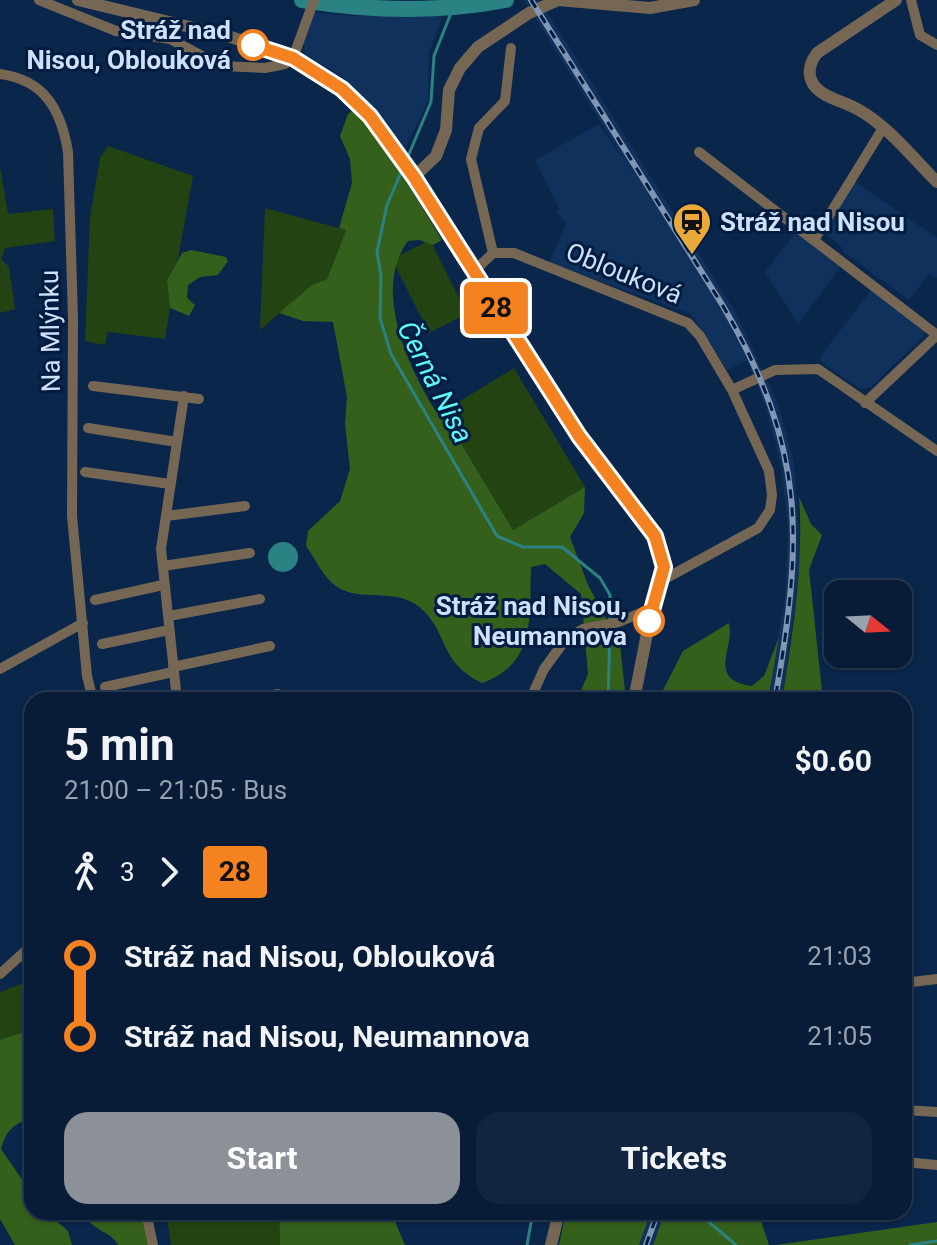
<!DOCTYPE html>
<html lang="en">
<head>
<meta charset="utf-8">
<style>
  body { margin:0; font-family:Roboto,sans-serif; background:#112540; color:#f1f3f6; height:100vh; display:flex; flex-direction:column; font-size:30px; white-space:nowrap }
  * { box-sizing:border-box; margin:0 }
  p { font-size:26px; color:#98a1ae }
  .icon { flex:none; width:44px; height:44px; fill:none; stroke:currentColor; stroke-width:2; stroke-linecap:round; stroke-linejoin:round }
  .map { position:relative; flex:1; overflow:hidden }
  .drawer { position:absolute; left:24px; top:692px; width:888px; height:528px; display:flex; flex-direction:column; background:#081c38; border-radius:24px; box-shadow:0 2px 6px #0004,0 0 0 2px #293a53 }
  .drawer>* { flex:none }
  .badge { padding:0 16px; border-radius:6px; font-size:28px; line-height:52px }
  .needle { width:52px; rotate:108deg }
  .tools { position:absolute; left:824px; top:580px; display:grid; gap:16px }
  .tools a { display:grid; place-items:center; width:88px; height:88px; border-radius:16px; background:#081c38; box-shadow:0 2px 6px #0004,0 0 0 2px #293a53; font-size:40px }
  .map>.badge { position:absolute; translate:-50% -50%; box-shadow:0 0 0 4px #fff }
  .legs { display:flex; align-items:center; gap:12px; height:88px; padding:0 40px; font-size:26px }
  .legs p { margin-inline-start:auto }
  .head { display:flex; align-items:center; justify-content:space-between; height:136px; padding:0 40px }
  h1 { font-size:44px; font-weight:700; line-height:60px }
  .primary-button { display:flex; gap:16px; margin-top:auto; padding:16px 40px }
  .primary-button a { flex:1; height:92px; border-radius:24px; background:#8c9099; color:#fff; font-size:32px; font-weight:700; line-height:92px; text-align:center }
  .primary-button a+a { background:#112540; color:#f1f3f6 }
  ul { padding:0 40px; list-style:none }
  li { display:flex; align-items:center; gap:28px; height:80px; font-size:30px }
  li i { display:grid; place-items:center; width:12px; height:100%; margin:0 10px; background:currentColor }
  li i::after { content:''; width:20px; height:20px; margin:-10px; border:6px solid; border-radius:50%; background:#081c38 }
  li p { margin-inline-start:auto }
  li:first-child i { background:linear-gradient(#0000 50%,currentColor 0) }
  li:last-child i { background:linear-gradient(currentColor 50%,#0000 0) }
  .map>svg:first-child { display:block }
  .built { fill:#0f315b }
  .green { fill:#244312 }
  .forest { fill:#35601c }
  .water { fill:#2a8282 }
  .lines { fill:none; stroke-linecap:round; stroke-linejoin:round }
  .stream { stroke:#2a8282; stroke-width:3 }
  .river { stroke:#2a8282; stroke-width:16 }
  .minor { stroke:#756754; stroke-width:10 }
  .tertiary { stroke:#756754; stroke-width:12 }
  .rail-casing { stroke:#8096b3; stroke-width:6 }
  .rail { stroke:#011c40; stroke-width:3; stroke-dasharray:9; stroke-linecap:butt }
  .line-1-casing { stroke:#fff; stroke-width:18 }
  .line-1 { stroke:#f58220; stroke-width:12 }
  .stop-1-dot { fill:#fff; stroke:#f58220; stroke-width:4 }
  .labels { text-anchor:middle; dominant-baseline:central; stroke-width:6; stroke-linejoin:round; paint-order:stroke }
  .stop-label { font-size:26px; font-weight:bold; fill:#cfe1f9; stroke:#011c40; text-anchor:end }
  .poi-label { font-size:26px; font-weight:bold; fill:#cfe1f9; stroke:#011c40; text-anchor:start }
  .street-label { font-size:26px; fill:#cfe1f9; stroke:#011c40 }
  .water-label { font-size:28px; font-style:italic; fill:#59fafc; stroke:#011c40 }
</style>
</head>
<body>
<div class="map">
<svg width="937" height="1245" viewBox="0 0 937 1245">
  <rect width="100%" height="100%" fill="#0a264b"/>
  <path class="built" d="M 524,0 L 539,0 L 563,37 L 736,313 L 778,403 L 794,463 L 801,560 L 782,700 L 768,700 L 785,597 L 788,528 L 781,465 L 766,407 L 747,361 L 727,370 L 691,314 L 549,263 L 566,223 L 556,212 L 560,210 L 535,160 L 599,124 L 634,175 Z
    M 311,12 L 354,16 L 443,15 L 429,53 L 428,101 L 405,149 L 340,75 L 305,54 L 303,39 Z
    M 854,181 L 937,238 L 937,278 L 929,274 L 909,300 L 842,251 L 843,248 L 824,233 Z
    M 796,232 L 841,266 L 798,324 L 765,272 Z
    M 872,289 L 924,332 L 924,336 L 871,387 L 862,390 L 822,363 L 820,357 Z
    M 651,1212 L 665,1212 L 653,1245 L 639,1245 Z"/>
  <path class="green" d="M 108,146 L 193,176 L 178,259 L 167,280 L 170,308 L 165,339 L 108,332 L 105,345 L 85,341 L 90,217 L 100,158 Z
    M 0,167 L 8,214 L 53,209 L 55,241 L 5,248 L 1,259 L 9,267 L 15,309 L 0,313 Z
    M 265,208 L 346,230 L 327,279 L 312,285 L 260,330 Z
    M 430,240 L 467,314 L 429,333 L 392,259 Z
    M 514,368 L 585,487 L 513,530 L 442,412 Z
    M 32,980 L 32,1041 L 20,1033 L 0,1040 L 0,992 Z
    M 166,1212 L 279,1212 L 280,1245 L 171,1245 Z"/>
  <path class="forest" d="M 354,109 L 368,119 L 442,240 L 433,245 L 419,240 L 408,241 C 372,289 408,367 435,410 L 442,412 L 513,530 L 585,487 L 584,513 L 570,537 L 588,585 L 620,644 L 626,700 L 577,700 L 588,674 L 581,594 L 545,564 L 531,567 C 529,617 537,663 482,683 C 436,660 451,633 418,606 C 393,586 354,605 331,582 C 321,572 314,557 306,546 L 308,531 L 340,501 L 350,469 L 345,424 L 347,397 L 333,322 L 303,321 L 279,313 L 312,285 L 327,279 L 346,230 L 339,228 L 352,183 L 350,159 L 340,136 L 348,114 Z
    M 191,250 L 226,257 L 228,261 L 218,275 L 200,277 L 188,285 L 187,298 L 195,305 L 189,316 L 170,308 L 167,280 L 182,253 Z
    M 799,497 L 811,524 L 822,535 L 809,570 L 823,700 L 782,700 C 793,632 804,566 799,497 Z
    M 729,623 C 735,648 706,680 752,686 L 764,676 L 779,637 L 768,700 L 662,700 L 661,694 L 683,651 Z
    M 20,1033 L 32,1041 L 32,1118 C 14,1123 6,1131 1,1149 L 32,1194 L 32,1212 L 46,1212 L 68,1231 L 72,1245 L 15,1245 L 0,1219 L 0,1040 Z
    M 84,1212 L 143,1212 L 150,1245 L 118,1245 C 110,1230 89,1230 84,1212 Z
    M 279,1212 L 391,1212 L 405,1245 L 280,1245 Z
    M 566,1212 L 651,1212 L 639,1245 L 559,1245 Z
    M 665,1212 L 758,1212 L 769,1245 L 653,1245 Z
    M 937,1222 L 937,1245 L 776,1245 Z"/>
  <path class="water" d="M268 557a15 15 0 1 1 30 0a15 15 0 1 1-30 0Z"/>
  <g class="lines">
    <path class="stream" d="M 406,161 L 431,102 L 434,56 L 453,8
      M 403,168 L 387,205 L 377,252 L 381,275 L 380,318 L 391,354 L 497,536 L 523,547 L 562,547 L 600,578 L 610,595 L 610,620
      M 608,700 L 610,628
      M 697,1212 L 736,1245
      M 527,1245 L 533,1212
      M 910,1245 L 937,1241"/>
    <path class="river" d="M 302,0 C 370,11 438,13 506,0"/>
    <path class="minor" d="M 39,0 L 116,31 L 170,39 L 221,66 L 265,68 L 285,64 L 293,58 L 314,0
      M 911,0 L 920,35 L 937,45
      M 0,74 C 45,80 61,110 68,152 L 73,319 L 72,516 L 87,676 L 93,700
      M 699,152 L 937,335
      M 814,240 L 883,128
      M 493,253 L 471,159 L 479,128 L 505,101 L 511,48
      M 473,272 L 493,253 L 514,253 L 688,323 L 700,336 L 732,390 L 769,471 L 772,495 L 770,510 L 758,528 L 661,581
      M 93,386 L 199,399
      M 732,390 L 775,370 L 818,369 L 937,451
      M 865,403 L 937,335
      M 88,428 L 177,442
      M 85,472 L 170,484
      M 166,516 L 245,506
      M 163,566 L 250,553
      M 95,600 L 163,585
      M 169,616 L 260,599
      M 102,644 L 169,630
      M 173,667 L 270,646
      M 0,669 L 83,623
      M 105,687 L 173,672
      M 177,700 L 161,549 L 184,396
      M 248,700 L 278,694
      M 530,700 L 544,669 L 566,639 L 583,629 L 619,622 L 652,608
      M 0,974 L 32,945
      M 904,983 L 937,979
      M 904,1110 L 937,1112
      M 904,1162 L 937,1165
      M 146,1212 L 153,1245"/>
    <path class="tertiary" d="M 78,0 L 231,37 L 293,58 L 342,89 L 370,116 L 414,177 L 579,436 L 660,546 L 663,574 L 652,608 L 634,700
      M 896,0 L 817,53 C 811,61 807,72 812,82 C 820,98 845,101 859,110 C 889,127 913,158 937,182
      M 414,177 L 436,156 L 446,130 L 449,90 L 460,68 L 478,47 L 529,13 L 558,0 L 650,8 L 694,0
      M 551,1245 L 559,1212"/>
    <defs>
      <path id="rail" d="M 531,0 L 723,306 C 807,450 803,540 775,700
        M 646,1245 L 658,1212"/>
    </defs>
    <use href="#rail" class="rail-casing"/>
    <use href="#rail" class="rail"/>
  </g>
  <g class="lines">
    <defs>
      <path id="line-1" d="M 253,45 L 293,58 L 342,89 L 370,116 L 414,177 L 579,436 L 655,536 L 664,567 L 649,621"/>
    </defs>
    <use href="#line-1" class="line-1-casing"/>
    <use href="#line-1" class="line-1"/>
  </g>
  <defs>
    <symbol id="station-pin" viewBox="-11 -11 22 30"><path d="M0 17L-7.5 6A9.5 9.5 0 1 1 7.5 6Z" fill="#eba93a" stroke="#011c40"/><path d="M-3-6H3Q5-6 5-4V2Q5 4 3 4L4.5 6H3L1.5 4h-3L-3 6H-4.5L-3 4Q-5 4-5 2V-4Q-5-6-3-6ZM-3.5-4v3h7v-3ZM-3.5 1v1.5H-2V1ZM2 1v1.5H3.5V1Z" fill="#111"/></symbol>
  </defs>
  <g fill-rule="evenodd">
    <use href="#station-pin" x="670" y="200" width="44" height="60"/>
  </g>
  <g class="stop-1-dot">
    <circle cx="253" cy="45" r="14"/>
    <circle cx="649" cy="621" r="14"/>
  </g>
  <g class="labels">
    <g class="stop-label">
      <text x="231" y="30">Stráž nad<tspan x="231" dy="30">Nisou, Oblouková</tspan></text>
      <text x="627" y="606">Stráž nad Nisou,<tspan x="627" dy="30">Neumannova</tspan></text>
    </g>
    <g class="poi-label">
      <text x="720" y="222">Stráž nad Nisou</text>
    </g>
    <g class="street-label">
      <text transform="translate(624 273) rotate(22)">Oblouková</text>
      <text transform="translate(50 331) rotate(-91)">Na Mlýnku</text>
    </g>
    <g class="water-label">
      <text transform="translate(435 382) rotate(63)">Černá Nisa</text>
    </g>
  </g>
</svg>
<div class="tools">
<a><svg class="needle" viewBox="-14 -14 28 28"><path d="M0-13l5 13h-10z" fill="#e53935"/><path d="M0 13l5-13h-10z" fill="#98a1ae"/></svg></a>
</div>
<b class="badge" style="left:496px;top:308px;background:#f58220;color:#111">28</b>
<section class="drawer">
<div class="head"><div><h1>5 min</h1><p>21:00 – 21:05 · Bus</p></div><b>$0.60</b></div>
<div class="legs"><svg class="icon" aria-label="walk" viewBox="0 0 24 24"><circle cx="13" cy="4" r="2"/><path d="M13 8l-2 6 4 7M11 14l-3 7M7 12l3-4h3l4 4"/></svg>3<svg class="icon" aria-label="forward" viewBox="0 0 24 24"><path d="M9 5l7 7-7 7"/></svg><b class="badge" style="background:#f58220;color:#111">28</b></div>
<ul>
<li><i style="color:#f58220"></i><b>Stráž nad Nisou, Oblouková</b><p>21:03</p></li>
<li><i style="color:#f58220"></i><b>Stráž nad Nisou, Neumannova</b><p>21:05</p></li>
</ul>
<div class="primary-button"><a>Start</a><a>Tickets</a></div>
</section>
</div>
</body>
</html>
